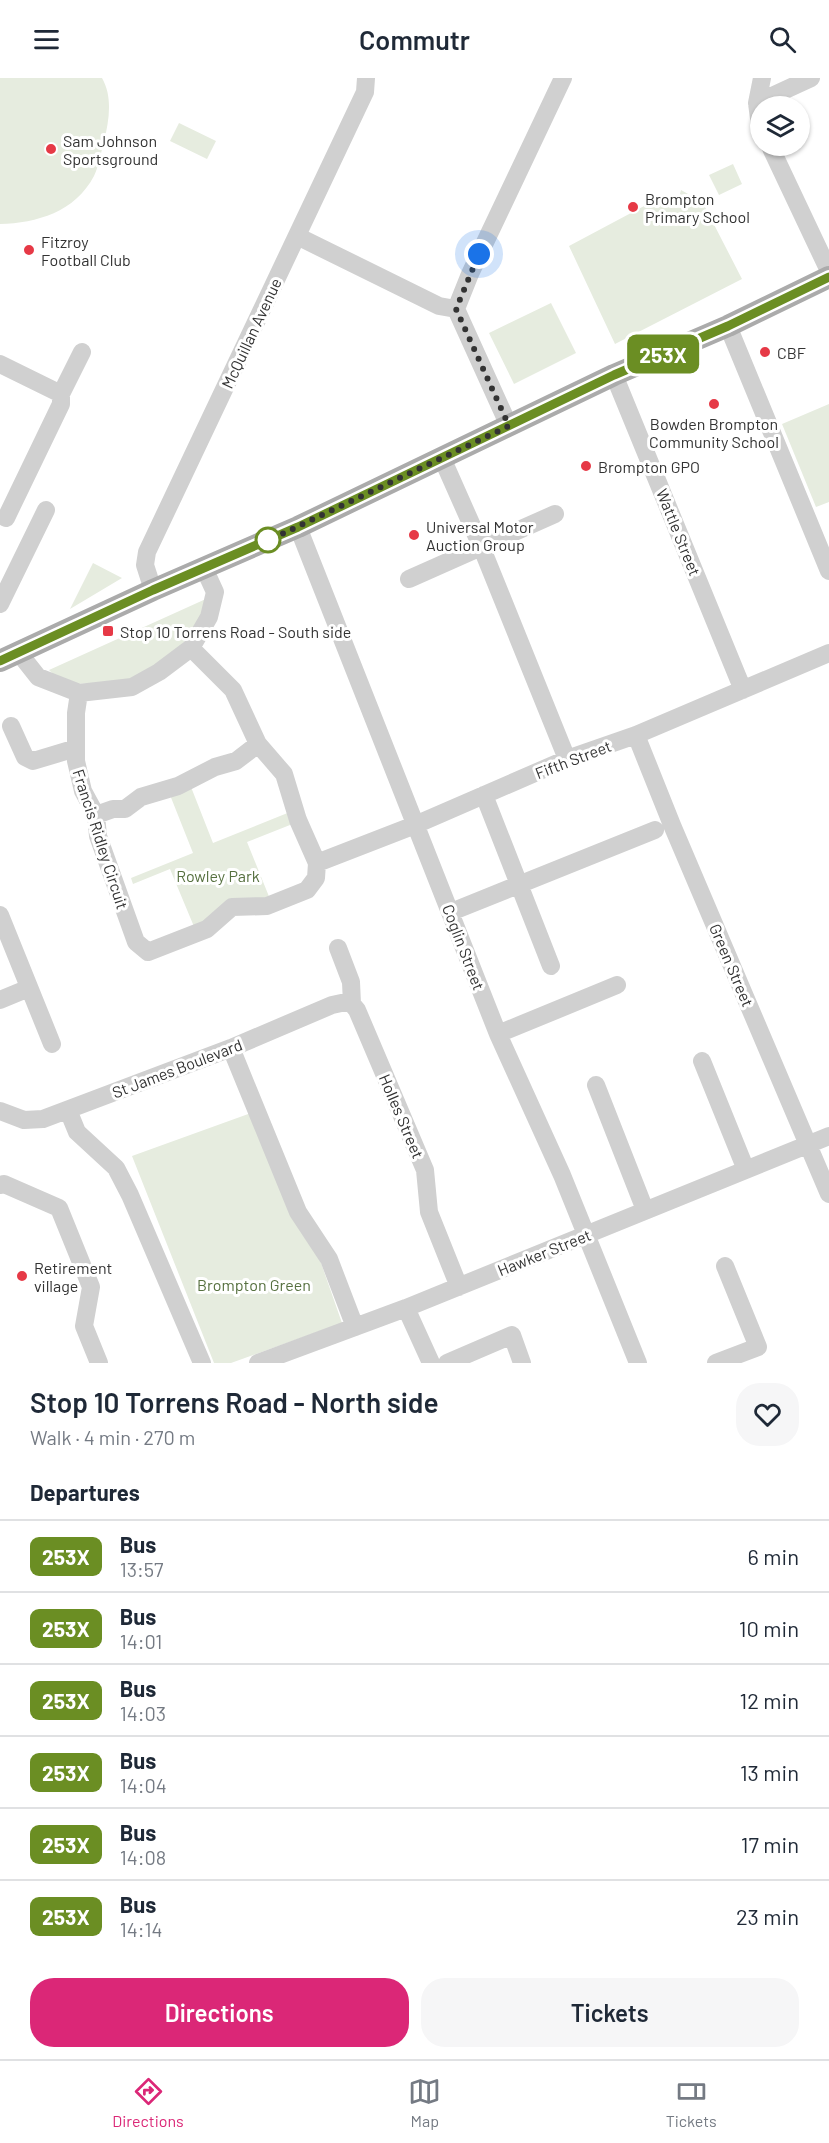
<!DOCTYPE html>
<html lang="en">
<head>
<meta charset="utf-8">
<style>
  body { margin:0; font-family:Barlow,sans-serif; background:#f6f6f7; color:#1f2937; height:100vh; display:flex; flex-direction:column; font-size:22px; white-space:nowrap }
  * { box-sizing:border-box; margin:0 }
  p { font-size:20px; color:#747a83 }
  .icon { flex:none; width:33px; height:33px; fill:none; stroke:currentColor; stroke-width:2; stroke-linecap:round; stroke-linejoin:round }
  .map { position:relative; height:1285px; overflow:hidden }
  .sheet { display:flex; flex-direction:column; background:#fff; flex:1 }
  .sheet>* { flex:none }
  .badge { padding:0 12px; border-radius:9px; font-size:21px; line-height:39px }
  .buttons { position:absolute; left:750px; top:18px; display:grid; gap:12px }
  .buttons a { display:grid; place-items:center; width:60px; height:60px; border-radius:50%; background:#fff; box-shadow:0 2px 4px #0004; font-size:30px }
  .you { position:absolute; width:30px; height:30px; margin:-15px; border:4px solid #fff; border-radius:50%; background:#1a73e8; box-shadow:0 0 0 9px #1a73e833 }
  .map>.badge { position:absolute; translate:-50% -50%; box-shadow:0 0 0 3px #fff }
  h2 { padding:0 30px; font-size:22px; line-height:54px }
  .round { display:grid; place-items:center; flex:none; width:63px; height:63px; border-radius:24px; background:#f6f6f7 }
  .head { display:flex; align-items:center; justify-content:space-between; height:102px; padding:0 30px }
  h1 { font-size:28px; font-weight:600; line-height:45px }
  .cta { display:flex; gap:12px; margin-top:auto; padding:12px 30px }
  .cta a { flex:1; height:69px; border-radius:24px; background:#db2777; color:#fff; font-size:24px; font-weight:600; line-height:69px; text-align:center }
  .cta a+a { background:#f6f6f7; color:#1f2937 }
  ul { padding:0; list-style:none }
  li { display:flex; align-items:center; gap:18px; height:72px; padding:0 30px; border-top:2px solid #e0e1e3 }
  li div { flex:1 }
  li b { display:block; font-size:22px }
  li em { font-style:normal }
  li .badge { min-width:66px; font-weight:700; text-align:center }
  header { display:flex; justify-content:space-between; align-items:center; height:78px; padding:0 30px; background:#fff; font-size:27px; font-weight:600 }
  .dock { display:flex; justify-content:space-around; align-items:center; height:84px; border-top:2px solid #e0e1e3; background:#fff; font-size:16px; color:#747a83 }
  .dock a { display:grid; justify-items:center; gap:3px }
  .dock .on { color:#db2777 }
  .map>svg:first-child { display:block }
  .green { fill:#e6ecdf }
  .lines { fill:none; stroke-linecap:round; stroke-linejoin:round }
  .minor { stroke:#d0d0d0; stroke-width:18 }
  .major { stroke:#ababab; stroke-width:22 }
  .line-casing { stroke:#fff; stroke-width:14 }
  .line { stroke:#6b8e23; stroke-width:9 }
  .walk { stroke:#333; stroke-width:6; stroke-dasharray:0 10.8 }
  .poi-dot { fill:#e63946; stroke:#fff; stroke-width:2 }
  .stop-dot { fill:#fff; stroke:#6b8e23; stroke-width:3 }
  .labels { text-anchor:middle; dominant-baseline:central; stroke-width:6; stroke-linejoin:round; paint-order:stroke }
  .poi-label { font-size:16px; fill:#333; stroke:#fff; text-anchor:start }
  .street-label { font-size:16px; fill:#333; stroke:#fff }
  .park-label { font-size:16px; fill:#56703f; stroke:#fff }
</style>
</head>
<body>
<header><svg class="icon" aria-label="menu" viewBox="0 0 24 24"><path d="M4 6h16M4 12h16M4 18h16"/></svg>Commutr<svg class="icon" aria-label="search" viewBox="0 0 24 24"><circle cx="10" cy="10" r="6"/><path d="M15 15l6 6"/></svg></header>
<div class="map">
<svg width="829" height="1285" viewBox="0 0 829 1285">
  <rect width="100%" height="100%" fill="#fff"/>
  <path class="green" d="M 0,0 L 102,0 C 113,19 109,43 104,63 C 101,74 99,88 94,98 C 75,134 37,145 0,146 Z
    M 179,45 L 216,63 L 207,81 L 170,63 Z
    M 733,86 L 742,106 L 719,117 L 709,97 Z
    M 681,112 L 697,121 L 705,129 L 742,201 L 615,266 L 569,168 L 661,119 L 678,123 Z
    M 551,225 L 576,275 L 514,306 L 489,255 Z
    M 829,326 L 829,424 L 816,429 L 782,346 Z
    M 93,485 L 122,500 L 70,531 Z
    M 208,520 L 202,540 L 175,576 L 127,604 L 75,606 L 59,602 L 49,592 Z
    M 191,709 L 213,765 L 290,734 L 295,745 L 247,764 L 270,821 L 195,851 L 170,791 L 133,806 L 131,800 L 193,775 L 170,717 Z
    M 251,1035 L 321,1185 L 342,1245 L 231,1285 L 214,1285 L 132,1078 Z"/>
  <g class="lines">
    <path class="minor" d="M 757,25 L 811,0
      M 760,48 L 757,25 L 762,0
      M 770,68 L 829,193
      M 297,158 L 439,228 L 456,231 L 509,348
      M 456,231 L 470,196 L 563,0
      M 728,248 L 829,493
      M 0,286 L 61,316
      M 614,297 L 743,612
      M 442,380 L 481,468 L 567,681
      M 6,440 L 61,326 L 61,316 L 82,274
      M 298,449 L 498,956 L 562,1097 L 638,1285
      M 409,501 L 555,436
      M 153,512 L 145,487 L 147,474 L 365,14 L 366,0
      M 0,526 L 46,432
      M 19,575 L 38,599 L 79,615 L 132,609 L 159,594 L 191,570 L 209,539 L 215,514 L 204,490
      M 79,615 L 76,635 L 76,683 L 83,713 L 96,737 L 98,758 L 136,864 L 148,874 L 207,851 L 232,829 L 267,828 L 307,812 L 316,800 L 317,785 L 298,742 L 284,696 L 258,666 L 233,612 L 191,570
      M 11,648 L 25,679 L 33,683 L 76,670
      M 636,657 L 672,747 L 829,1116
      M 484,717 L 551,888
      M 96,737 L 113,731 L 125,731 L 141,719 L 178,708 L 215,689 L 236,683 L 258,666
      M 317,785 L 415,747 L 567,681 L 636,657 L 829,575
      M 451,834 L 655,752
      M 0,837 L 52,966
      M 338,870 L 351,904 L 352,926 L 357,932 L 425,1092 L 429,1134 L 459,1209
      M 0,922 L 29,910
      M 498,956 L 617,907
      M 231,970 L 298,1134 L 329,1181 L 355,1249
      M 702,983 L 746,1092
      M 596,1007 L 645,1132
      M 68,1032 L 77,1054 L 116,1090 L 130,1117 L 202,1285
      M 0,1033 L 24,1042 L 43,1041 L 231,970 L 332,927 L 346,924 L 352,926
      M 0,1107 L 4,1106 L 59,1130 L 91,1209 L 84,1248 L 99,1285
      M 406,1230 L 431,1285
      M 258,1285 L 406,1230 L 829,1058
      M 447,1285 L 512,1257 L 522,1285
      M 716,1285 L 758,1269 L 725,1188"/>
    <path class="major" d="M 0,583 L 153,512 L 298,449 L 614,297 L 728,248 L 829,199"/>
  </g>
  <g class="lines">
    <defs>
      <path id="line" d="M 0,583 L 153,512 L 298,449 L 614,297 L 728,248 L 829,199"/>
    </defs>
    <use href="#line" class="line-casing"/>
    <use href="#line" class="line"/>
    <path class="walk" d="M 268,462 L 261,466 L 509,348 L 456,231 L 479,176"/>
  </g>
  <g class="poi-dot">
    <circle cx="51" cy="71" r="6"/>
    <circle cx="633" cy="129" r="6"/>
    <circle cx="29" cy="172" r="6"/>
    <circle cx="765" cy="274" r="6"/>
    <circle cx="714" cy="326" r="6"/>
    <circle cx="586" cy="388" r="6"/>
    <circle cx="414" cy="457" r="6"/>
    <rect x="102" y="547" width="12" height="12" rx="3"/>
    <circle cx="22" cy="1198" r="6"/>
  </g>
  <circle class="stop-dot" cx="268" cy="462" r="12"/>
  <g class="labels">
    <g class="poi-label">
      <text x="63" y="62">Sam Johnson<tspan x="63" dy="18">Sportsground</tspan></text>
      <text x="645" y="120">Brompton<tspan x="645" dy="18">Primary School</tspan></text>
      <text x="41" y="163">Fitzroy<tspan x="41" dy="18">Football Club</tspan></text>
      <text x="777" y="274">CBF</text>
      <text x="714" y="345" text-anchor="middle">Bowden Brompton<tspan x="714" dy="18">Community School</tspan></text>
      <text x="598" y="388">Brompton GPO</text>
      <text x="426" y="448">Universal Motor<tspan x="426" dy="18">Auction Group</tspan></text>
      <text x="120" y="553">Stop 10 Torrens Road - South side</text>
      <text x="34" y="1189">Retirement<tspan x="34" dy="18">village</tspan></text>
    </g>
    <g class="street-label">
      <text transform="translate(251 255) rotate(-65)">McQuillan Avenue</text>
      <text transform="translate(679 454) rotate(68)">Wattle Street</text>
      <text transform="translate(573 681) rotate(-21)">Fifth Street</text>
      <text transform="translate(101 761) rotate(72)">Francis Ridley Circuit</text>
      <text transform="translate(464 869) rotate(69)">Coglin Street</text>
      <text transform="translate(732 887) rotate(67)">Green Street</text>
      <text transform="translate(177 990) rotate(-21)">St James Boulevard</text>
      <text transform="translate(402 1038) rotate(67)">Holles Street</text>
      <text transform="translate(544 1174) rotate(-22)">Hawker Street</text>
    </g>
    <g class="park-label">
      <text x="218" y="797">Rowley Park</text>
      <text x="254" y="1206">Brompton Green</text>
    </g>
  </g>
</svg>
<div class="buttons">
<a><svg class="icon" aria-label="layers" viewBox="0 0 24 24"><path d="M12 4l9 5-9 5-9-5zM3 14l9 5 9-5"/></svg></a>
</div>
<div class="you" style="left:479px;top:176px"></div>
<b class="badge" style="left:663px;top:276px;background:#6b8e23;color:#fff">253X</b>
</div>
<section class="sheet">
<div class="head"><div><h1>Stop 10 Torrens Road - North side</h1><p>Walk · 4 min · 270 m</p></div><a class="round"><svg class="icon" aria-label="heart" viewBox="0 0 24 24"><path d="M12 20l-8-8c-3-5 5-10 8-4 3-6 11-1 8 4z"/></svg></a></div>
<h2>Departures</h2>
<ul>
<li><span class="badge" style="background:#6b8e23;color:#fff">253X</span><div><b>Bus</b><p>13:57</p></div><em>6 min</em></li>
<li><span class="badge" style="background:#6b8e23;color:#fff">253X</span><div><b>Bus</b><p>14:01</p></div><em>10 min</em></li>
<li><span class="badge" style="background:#6b8e23;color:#fff">253X</span><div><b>Bus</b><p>14:03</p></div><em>12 min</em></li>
<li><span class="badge" style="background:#6b8e23;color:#fff">253X</span><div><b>Bus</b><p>14:04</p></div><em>13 min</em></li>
<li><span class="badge" style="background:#6b8e23;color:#fff">253X</span><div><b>Bus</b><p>14:08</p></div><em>17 min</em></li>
<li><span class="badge" style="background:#6b8e23;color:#fff">253X</span><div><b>Bus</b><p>14:14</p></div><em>23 min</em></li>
</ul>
<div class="cta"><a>Directions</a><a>Tickets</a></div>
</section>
<nav class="dock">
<a class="on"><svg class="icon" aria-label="directions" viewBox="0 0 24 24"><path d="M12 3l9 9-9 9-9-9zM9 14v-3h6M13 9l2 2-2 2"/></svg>Directions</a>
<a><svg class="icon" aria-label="map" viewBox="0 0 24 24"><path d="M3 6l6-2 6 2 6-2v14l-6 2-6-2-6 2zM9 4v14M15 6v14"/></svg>Map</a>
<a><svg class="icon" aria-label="tickets" viewBox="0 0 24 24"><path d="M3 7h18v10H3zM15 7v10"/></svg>Tickets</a>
</nav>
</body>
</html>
